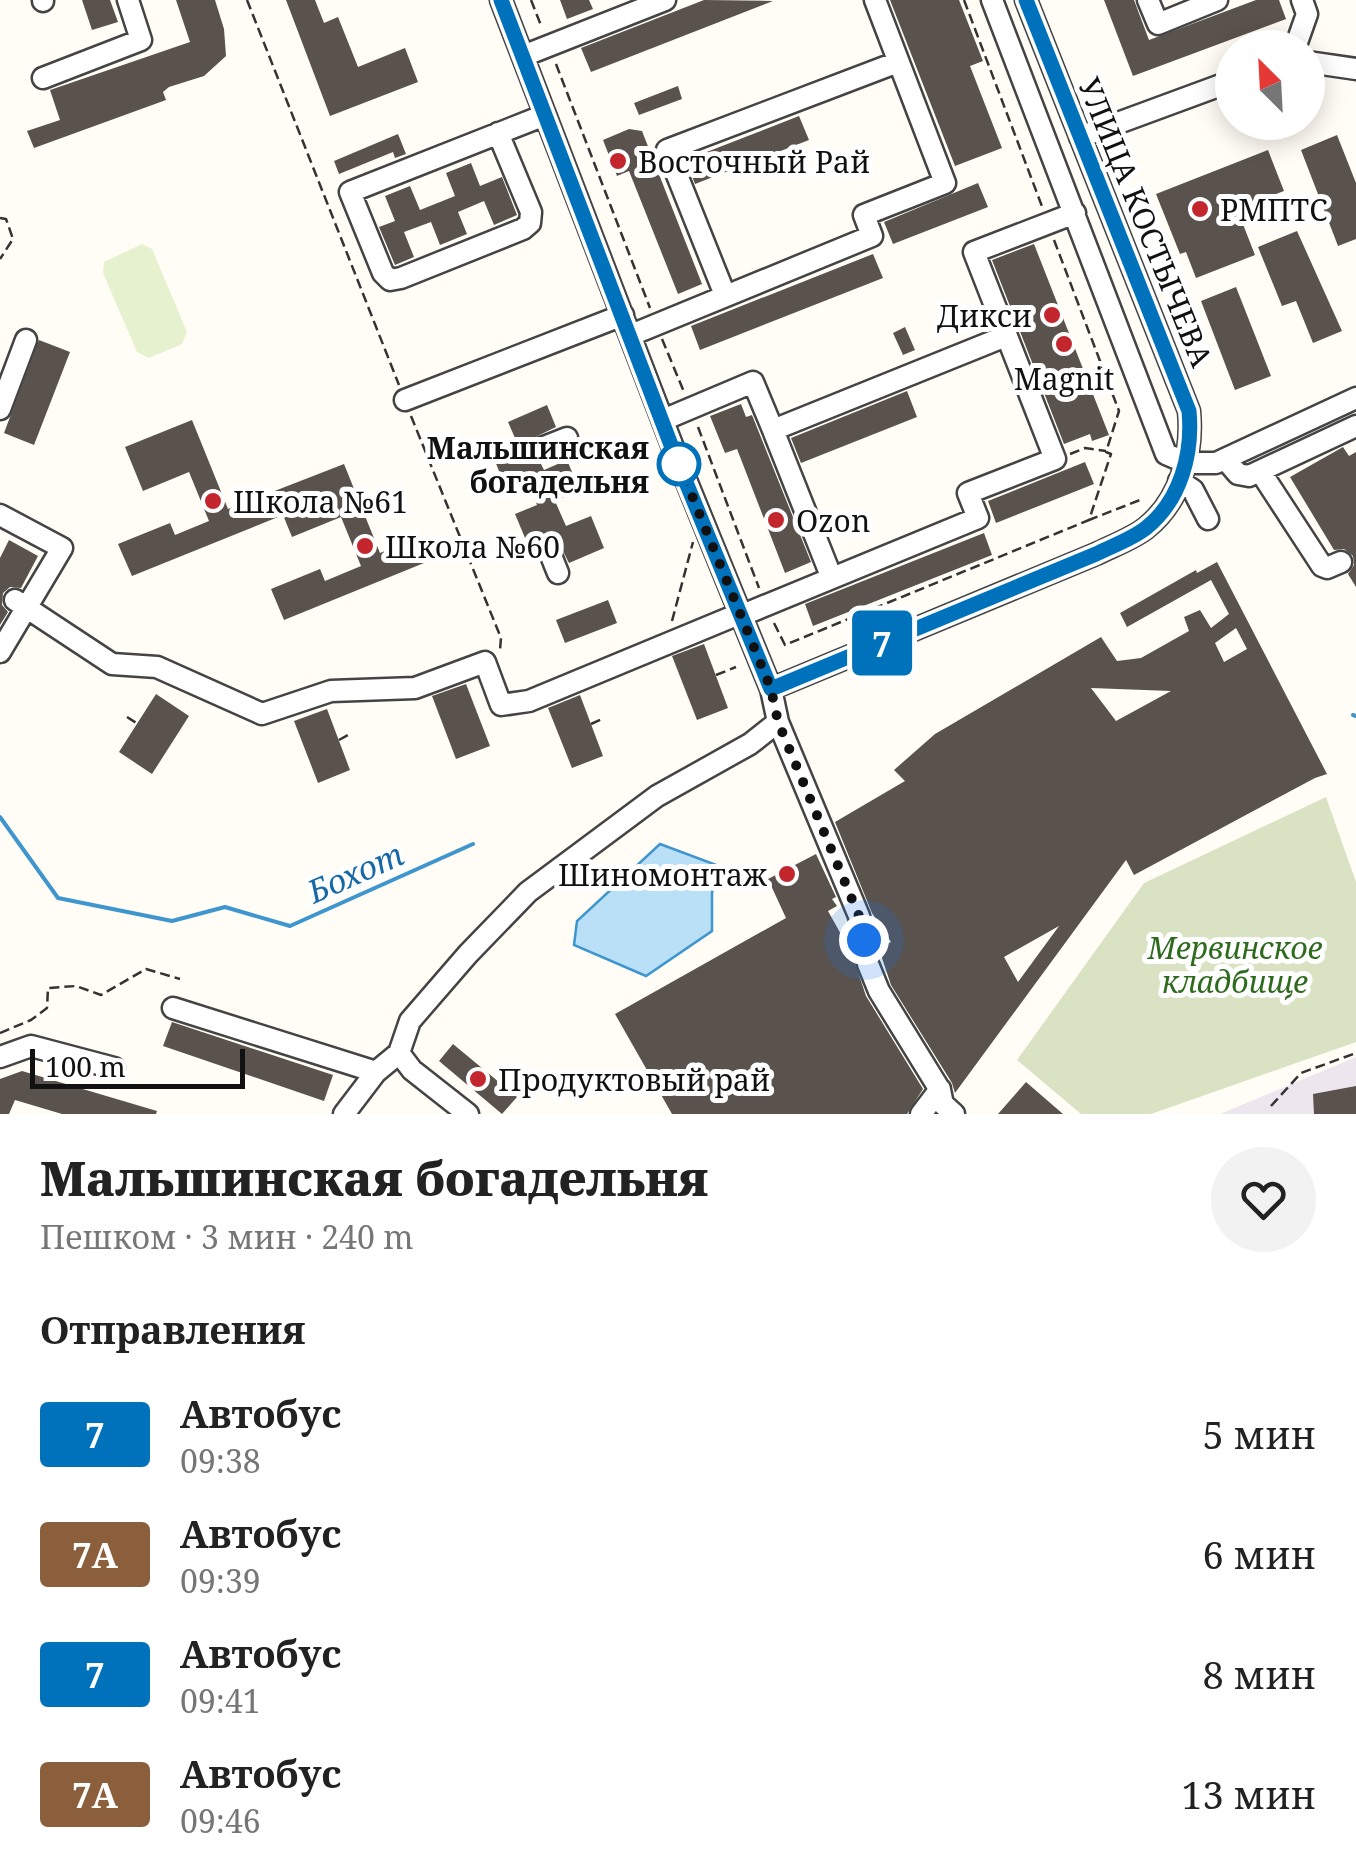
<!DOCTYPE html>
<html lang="ru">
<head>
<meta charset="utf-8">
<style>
  body { margin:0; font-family:"Noto Serif",serif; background:#f2f2f2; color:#222; height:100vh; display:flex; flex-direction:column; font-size:38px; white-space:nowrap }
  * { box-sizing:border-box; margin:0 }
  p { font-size:32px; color:#767676 }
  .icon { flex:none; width:55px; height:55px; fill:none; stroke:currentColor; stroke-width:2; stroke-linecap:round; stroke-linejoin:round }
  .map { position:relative; height:1114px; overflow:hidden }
  .panel { display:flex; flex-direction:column; background:#fff; flex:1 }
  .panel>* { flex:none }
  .badge { padding:0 20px; border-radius:8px; font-size:35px; line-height:65px }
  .needle { width:65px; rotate:336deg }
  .buttons { position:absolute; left:1215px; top:30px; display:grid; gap:20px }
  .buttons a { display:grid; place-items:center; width:110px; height:110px; border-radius:50%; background:#fff; box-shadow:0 5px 25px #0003; font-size:50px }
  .scale { position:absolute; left:30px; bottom:25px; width:215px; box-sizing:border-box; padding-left:10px; border:5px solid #111; border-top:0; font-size:28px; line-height:35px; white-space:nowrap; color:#111; -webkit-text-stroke:8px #fff; paint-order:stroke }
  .you { position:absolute; width:50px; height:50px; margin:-25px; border:8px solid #fff; border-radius:50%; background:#1a73e8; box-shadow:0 0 0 15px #1a73e833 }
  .map>.badge { position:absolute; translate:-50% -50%; box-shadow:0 0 0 5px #fff }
  h2 { padding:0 40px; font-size:38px; line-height:90px }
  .round { display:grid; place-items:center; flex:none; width:105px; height:105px; border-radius:52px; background:#f2f2f2 }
  .head { display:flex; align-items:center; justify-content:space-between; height:170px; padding:0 40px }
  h1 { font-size:48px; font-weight:800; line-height:75px }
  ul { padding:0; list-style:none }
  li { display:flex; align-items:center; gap:30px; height:120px; padding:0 40px }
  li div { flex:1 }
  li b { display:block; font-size:38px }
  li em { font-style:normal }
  li .badge { min-width:110px; font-weight:700; text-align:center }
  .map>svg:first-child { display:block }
  .industrial { fill:#eee6ef }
  .cemetery { fill:#d9e3c4 }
  .pitch { fill:#e6f2cf }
  .water { fill:#b9e0f7; stroke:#3f96cf; stroke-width:2.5 }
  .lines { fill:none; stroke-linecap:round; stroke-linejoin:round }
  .stream { stroke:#3f96cf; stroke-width:4 }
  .building { fill:#5a524d; fill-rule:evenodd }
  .minor-casing { stroke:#444; stroke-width:25 }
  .path { stroke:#333; stroke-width:2.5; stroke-dasharray:10 5; stroke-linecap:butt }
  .minor { stroke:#fff; stroke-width:20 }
  .line-casing { stroke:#fff; stroke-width:22 }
  .line { stroke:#0072bc; stroke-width:15 }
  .walk { stroke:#111; stroke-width:10; stroke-dasharray:0 18 }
  .poi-dot { fill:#c4262e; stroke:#fff; stroke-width:4 }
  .stop-dot { fill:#fff; stroke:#0072bc; stroke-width:5 }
  .labels { text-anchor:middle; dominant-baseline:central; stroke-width:10; stroke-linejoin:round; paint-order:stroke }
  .poi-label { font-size:30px; fill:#111; stroke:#fff; text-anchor:start }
  .street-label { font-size:30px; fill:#111; stroke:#fff }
  .stop-label { font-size:30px; font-weight:bold; fill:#111; stroke:#fff; text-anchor:end }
  .park-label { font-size:30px; font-style:italic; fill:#2f6b1f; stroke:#fff }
  .water-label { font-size:32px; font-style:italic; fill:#1768a6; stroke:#fff }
</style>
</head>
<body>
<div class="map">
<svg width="1356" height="1114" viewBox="0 0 1356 1114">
  <rect width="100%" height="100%" fill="#fffdf5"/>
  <path class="industrial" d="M 1356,1057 L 1356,1114 L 1220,1114 Z"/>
  <path class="cemetery" d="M 1326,797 L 1356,882 L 1356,1042 L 1151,1114 L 1081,1114 L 1017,1060 L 1144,883 Z"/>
  <path class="pitch" d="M 142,244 L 152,249 L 187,332 L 182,344 L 149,358 L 137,352 L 103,273 L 104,262 Z"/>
  <path class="water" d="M 660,844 L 719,866 L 712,893 L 712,931 L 646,976 L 574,945 L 577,921 Z"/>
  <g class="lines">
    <path class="stream" d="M 1353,715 L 1356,716
      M 0,817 L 58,898 L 172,921 L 225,907 L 290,926 L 473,844"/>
  </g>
  <path class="building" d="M 82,0 L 110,0 L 118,22 L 92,30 Z
    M 176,0 L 215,0 L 224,29 L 226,56 L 204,76 L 169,87 L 163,92 L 166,100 L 34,148 L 27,131 L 60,120 L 50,90 L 190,42 Z
    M 286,0 L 315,0 L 324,23 L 338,17 L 358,67 L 405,48 L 418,82 L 330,116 Z
    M 560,0 L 589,0 L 593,9 L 567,19 Z
    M 704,0 L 773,1 L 591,72 L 581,48 Z
    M 890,0 L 959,0 L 983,61 L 970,66 L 1002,148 L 955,166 Z
    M 1104,0 L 1134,0 L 1149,40 L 1256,0 L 1279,0 L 1286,19 L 1133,76 Z
    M 678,86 L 682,99 L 639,115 L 634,103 Z
    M 799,116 L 809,140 L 695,184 L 686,160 Z
    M 629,129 L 642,131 L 702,284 L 678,294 L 629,171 L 617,176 L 603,140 Z
    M 398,134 L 406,154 L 395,158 L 393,152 L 339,174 L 334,161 Z
    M 1337,135 L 1356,183 L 1356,239 L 1338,246 L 1301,150 Z
    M 1268,150 L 1284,191 L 1237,209 L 1255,255 L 1196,278 L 1186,252 L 1180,254 L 1156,194 Z
    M 471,163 L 480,186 L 502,177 L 517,215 L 494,225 L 484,201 L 458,212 L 467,234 L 440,245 L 431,222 L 404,232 L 414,257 L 395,265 L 379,227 L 395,221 L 385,196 L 410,186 L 420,210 L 455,196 L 446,173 Z
    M 978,183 L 988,207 L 893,244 L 884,222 Z
    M 1297,231 L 1342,331 L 1313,343 L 1296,301 L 1282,306 L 1258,247 Z
    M 1034,244 L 1109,435 L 1092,441 L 1090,434 L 1064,444 L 992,260 Z
    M 873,254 L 883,278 L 700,350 L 691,326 Z
    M 1236,287 L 1271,376 L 1235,390 L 1201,301 Z
    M 905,327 L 915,350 L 903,355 L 893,333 Z
    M 39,340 L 70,352 L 34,445 L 4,433 Z
    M 907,391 L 917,417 L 801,463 L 791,438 Z
    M 741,404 L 746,417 L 752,415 L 811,562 L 785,573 L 737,449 L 725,453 L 710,416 Z
    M 547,405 L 556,427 L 529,440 L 527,455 L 540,462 L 544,470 L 567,460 L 580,491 L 555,501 L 566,526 L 591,516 L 604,548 L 569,563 L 556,537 L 544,535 L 528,545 L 515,514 L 537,505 L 526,477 L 505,486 L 493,456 L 518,445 L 508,422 Z
    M 192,420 L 228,509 L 344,464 L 380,553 L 414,539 L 424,563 L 284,620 L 271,589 L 320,569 L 325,581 L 361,566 L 341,517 L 292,537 L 283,515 L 132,576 L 118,544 L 170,523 L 175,535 L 209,521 L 189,472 L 143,491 L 125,447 Z
    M 1343,447 L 1349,456 L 1356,452 L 1356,587 L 1348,574 L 1354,565 L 1353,556 L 1344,549 L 1334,550 L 1290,477 Z
    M 1085,462 L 1094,484 L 996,523 L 988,501 Z
    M 984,533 L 992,555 L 813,626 L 805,604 Z
    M 9,540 L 38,556 L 21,588 L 10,587 L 3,593 L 2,605 L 8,612 L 0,625 L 0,558 Z
    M 1217,562 L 1327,774 L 1315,778 L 1134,875 L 1126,860 L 955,1093 L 952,1083 L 891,985 L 879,949 L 891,942 L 872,913 L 835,822 L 905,781 L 894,770 L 935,734 L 1101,637 L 1117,661 L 1141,658 L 1189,631 L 1184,617 L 1200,610 L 1211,628 L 1229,614 L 1211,580 L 1127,627 L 1120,613 L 1196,570 L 1197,573 ZM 1236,628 L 1247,649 L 1224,662 L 1215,643 ZM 1091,688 L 1171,691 L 1116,721 ZM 1059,926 L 1018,982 L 1004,957 Z
    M 608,600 L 617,623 L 565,643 L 556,620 Z
    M 704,644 L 728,708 L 697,720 L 672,656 Z
    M 466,684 L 490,746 L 456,759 L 432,696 Z
    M 156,694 L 189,716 L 152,774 L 119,752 Z
    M 580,695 L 603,756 L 572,768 L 548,708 Z
    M 327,709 L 350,770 L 318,783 L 294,721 Z
    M 816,854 L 836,897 L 832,899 L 837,906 L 828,911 L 852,954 L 866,996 L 923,1089 L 907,1114 L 672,1114 L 615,1014 L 786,918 L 768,879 Z
    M 172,1022 L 333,1075 L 324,1101 L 163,1046 Z
    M 453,1044 L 517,1097 L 502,1114 L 439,1061 Z
    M 22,1071 L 157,1111 L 156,1114 L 62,1114 L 15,1100 L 9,1114 L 0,1114 L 0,1079 Z
    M 1026,1082 L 1063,1114 L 998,1114 Z
    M 1356,1086 L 1356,1114 L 1314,1114 L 1313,1094 Z"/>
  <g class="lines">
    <defs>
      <path id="minor" d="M 43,0 L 43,1
        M 501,0 L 677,458 L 771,689 L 778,722 L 859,916 L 868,964 L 879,991 L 940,1090 L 943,1104 L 954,1114
        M 992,0 L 1166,454 L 1187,463 L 1216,463 L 1356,398
        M 1148,0 L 1158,24 L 1217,0
        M 1295,48 L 1307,14 L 1302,0
        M 523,56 L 665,0
        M 1308,62 L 1356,69
        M 43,78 L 141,40 L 128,0
        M 498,133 L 531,212 L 530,223 L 523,229 L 401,278 L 390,280 L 383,273 L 350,192 L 545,115
        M 1080,137 L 1232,81
        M 725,295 L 667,150 L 898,62
        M 631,335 L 872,236 L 864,215 L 945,183 L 875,0
        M 405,400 L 623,315
        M 0,409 L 26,340
        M 663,420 L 753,382 L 773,430 L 1006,336
        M 773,430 L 831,576
        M 539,449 L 567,438
        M 1226,460 L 1238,474 L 1249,476 L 1356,426
        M 1260,471 L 1322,566 L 1327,568 L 1341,562
        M 1179,481 L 1193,490 L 1208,519
        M 0,515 L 62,548 L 0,652
        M 548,548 L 558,573
        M 15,600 L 112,664 L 157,667 L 262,714 L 331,691 L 415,688 L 485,662 L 501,705 L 529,701 L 739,614
        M 740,616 L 978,518 L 968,493 L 1055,459 L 974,252 L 1075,213
        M 771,689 L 1096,554 C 1112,546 1132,539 1146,528 C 1181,500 1193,453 1189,411 L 1026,0
        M 173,1008 L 376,1072
        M 399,1053 L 412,1070 L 468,1114
        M 0,1057 L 31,1046 L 114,1068
        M 344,1114 L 376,1072 L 399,1053 L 410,1021 L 468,954 L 528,892 L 657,796 L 750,744 L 778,722
        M 921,1114 L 940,1089"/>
    </defs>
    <use href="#minor" class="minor-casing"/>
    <path class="path" d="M 247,0 L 399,385
      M 531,0 L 542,28
      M 964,0 L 1043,209
      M 556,64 L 650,308
      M 0,218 L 6,219 L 13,239 L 0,259
      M 1054,240 L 1119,411 L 1106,452 L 1111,454 L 1089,520 L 1140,500
      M 662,339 L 684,392
      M 411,416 L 501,638 L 500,650
      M 698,427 L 759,588
      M 1070,454 L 1085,448 L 1106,451
      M 672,621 L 693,542
      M 774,623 L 785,645 L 1089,520
      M 716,675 L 736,667
      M 127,717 L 138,724
      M 591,724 L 602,719
      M 339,740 L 348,735
      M 0,1033 L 31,1020 L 47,1008 L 48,988 L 76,986 L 101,995 L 146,969 L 180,979
      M 1271,1106 L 1301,1073 L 1356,1053"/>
    <use href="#minor" class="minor"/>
  </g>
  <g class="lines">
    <defs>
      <path id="line" d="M 501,0 L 676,458 L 771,689 L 1096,554 C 1112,546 1132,539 1146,528 C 1181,500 1193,453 1189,411 L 1026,0"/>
    </defs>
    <use href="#line" class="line-casing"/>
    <use href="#line" class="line"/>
    <path class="walk" d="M 679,464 L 771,689 L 778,722 L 859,916 L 864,940"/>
  </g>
  <g class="poi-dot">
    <circle cx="618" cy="161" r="10"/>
    <circle cx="1200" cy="209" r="10"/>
    <circle cx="1052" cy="315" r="10"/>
    <circle cx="1064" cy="344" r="10"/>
    <circle cx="213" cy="501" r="10"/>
    <circle cx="776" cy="520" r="10"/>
    <circle cx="365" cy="546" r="10"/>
    <circle cx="787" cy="874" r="10"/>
    <circle cx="478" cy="1079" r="10"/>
  </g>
  <circle class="stop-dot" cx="679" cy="464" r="20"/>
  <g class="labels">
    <g class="poi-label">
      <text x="638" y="161">Восточный Рай</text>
      <text x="1220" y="209">РМПТС</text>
      <text x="1032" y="315" text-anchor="end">Дикси</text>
      <text x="1064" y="378" text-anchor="middle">Magnit</text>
      <text x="233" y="501">Школа №61</text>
      <text x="796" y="520">Ozon</text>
      <text x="385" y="546">Школа №60</text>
      <text x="767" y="874" text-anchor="end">Шиномонтаж</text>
      <text x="498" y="1079">Продуктовый рай</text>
    </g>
    <g class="street-label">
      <text transform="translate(1146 222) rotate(68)">УЛИЦА КОСТЫЧЕВА</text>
    </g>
    <g class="stop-label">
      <text x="649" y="447">Мальшинская<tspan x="649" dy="34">богадельня</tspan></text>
    </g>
    <g class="park-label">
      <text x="1235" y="947">Мервинское<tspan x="1235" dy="34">кладбище</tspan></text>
    </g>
    <g class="water-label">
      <text transform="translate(355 872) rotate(-24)">Бохот</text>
    </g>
  </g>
</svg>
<div class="buttons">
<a><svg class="needle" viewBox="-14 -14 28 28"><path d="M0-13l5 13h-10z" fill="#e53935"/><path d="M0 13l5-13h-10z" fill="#767676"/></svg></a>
</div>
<div class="scale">100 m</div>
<div class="you" style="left:864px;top:940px"></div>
<b class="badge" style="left:882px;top:643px;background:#0072bc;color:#fff">7</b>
</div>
<section class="panel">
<div class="head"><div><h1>Мальшинская богадельня</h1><p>Пешком · 3 мин · 240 m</p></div><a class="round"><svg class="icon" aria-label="heart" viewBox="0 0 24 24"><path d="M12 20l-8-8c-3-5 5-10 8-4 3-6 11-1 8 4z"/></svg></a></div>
<h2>Отправления</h2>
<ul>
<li><span class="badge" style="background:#0072bc;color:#fff">7</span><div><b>Автобус</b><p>09:38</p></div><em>5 мин</em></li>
<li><span class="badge" style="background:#8b5e3c;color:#fff">7А</span><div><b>Автобус</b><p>09:39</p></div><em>6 мин</em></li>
<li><span class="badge" style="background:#0072bc;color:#fff">7</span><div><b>Автобус</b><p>09:41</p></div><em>8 мин</em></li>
<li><span class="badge" style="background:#8b5e3c;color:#fff">7А</span><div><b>Автобус</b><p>09:46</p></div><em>13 мин</em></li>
</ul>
</section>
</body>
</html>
